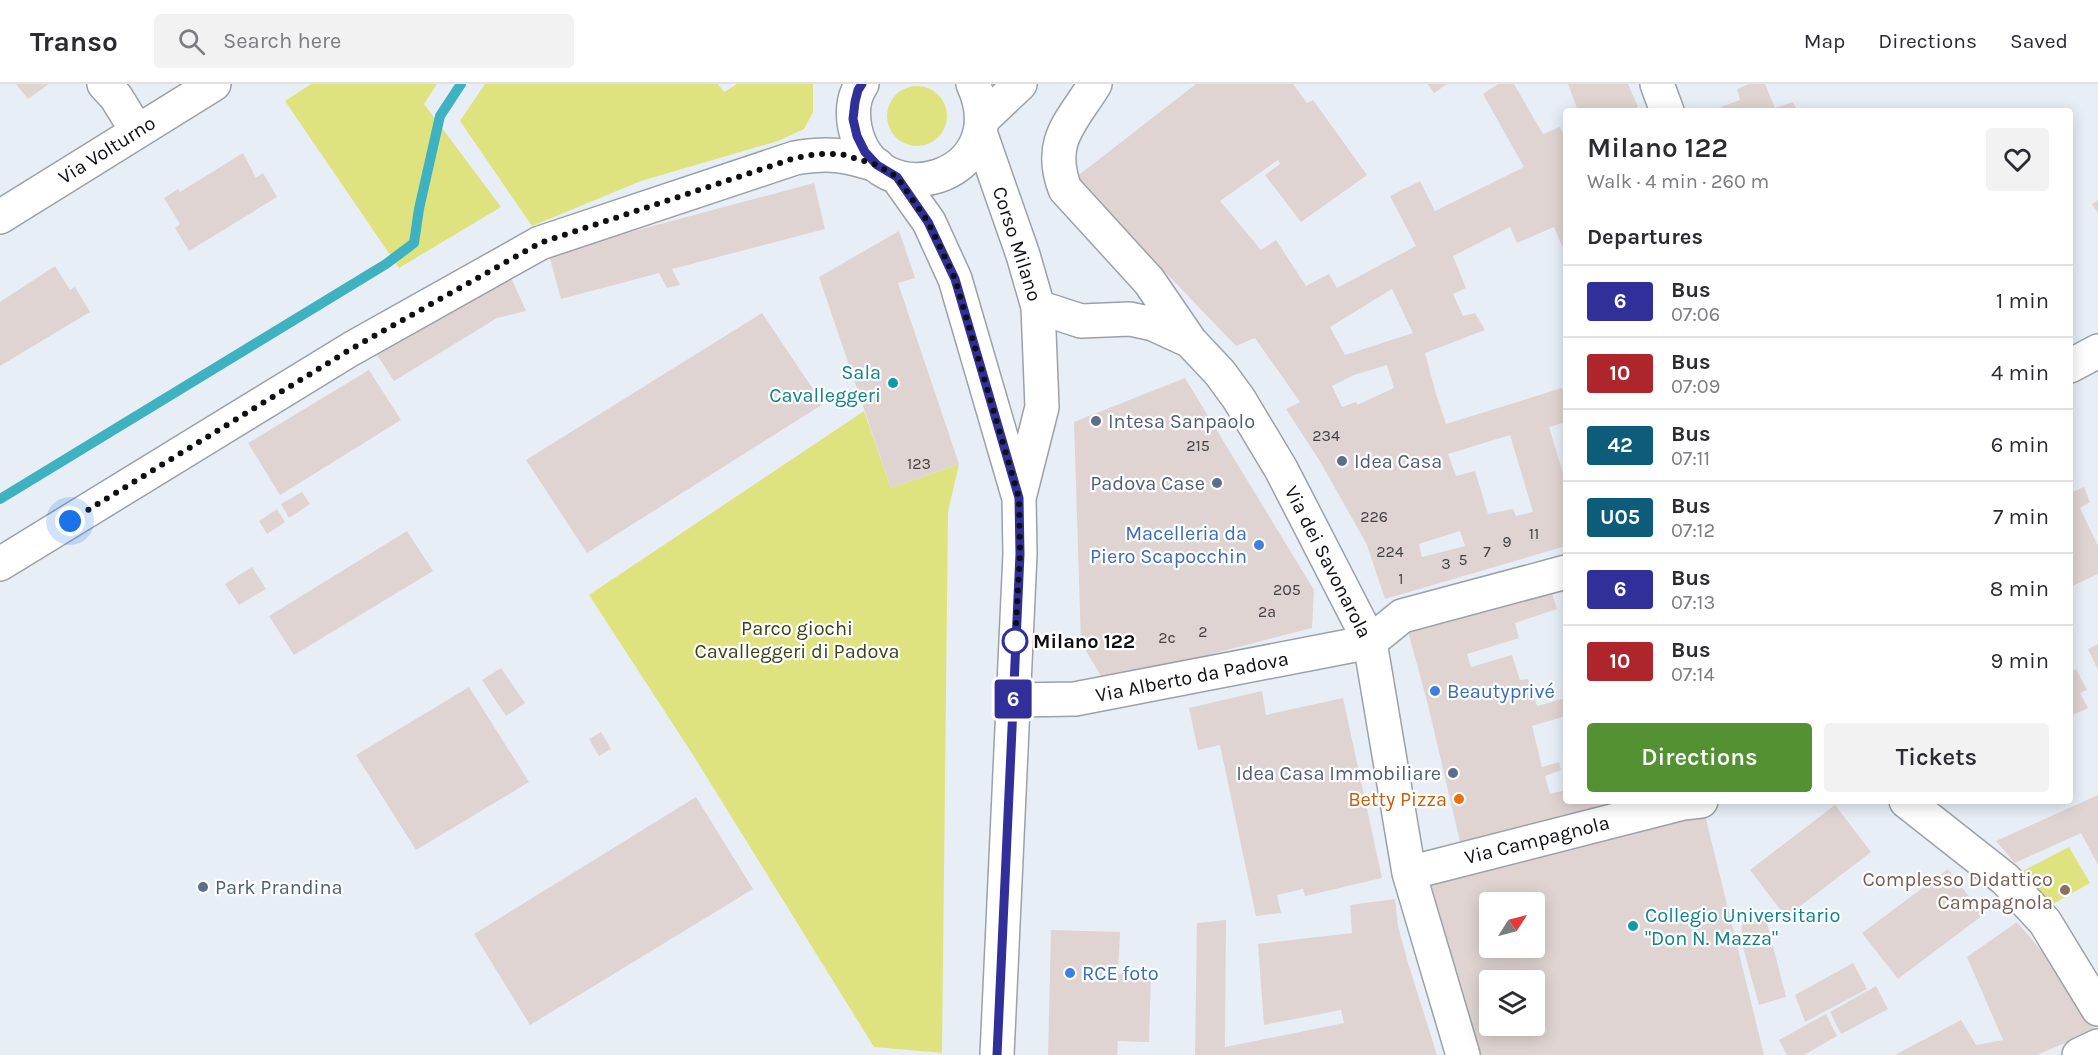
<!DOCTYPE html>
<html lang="en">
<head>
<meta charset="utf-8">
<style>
  body { margin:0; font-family:Karla,sans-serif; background:#f2f2f3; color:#2b2b33; height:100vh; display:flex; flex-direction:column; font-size:22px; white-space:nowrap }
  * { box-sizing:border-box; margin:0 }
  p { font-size:20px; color:#7c7c81 }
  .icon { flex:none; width:33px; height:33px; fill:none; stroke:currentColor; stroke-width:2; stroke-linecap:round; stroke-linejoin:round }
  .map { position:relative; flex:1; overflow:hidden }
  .sheet { position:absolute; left:1563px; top:24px; width:510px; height:696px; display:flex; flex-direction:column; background:#fff; border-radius:6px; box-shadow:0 3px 15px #0003 }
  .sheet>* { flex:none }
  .badge { padding:0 12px; border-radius:4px; font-size:21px; line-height:39px }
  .needle { width:39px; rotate:54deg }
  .controls { position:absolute; left:1479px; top:808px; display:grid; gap:12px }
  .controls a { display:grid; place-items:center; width:66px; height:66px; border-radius:6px; background:#fff; box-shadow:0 3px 15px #0003; font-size:30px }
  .you { position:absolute; width:30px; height:30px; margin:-15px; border:4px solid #fff; border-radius:50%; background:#1a73e8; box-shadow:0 0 0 9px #1a73e833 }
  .map>.badge { position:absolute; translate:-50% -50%; box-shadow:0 0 0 3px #fff }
  h2 { padding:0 24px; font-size:22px; line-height:54px }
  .round { display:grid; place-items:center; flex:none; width:63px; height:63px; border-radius:6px; background:#f2f2f3 }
  .overview { display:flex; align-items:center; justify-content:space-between; height:102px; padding:0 24px }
  h1 { font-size:28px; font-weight:600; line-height:45px }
  .action { display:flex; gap:12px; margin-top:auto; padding:12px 24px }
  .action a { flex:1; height:69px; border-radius:6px; background:#539132; color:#fff; font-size:24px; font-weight:600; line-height:69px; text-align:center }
  .action a+a { background:#f2f2f3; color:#2b2b33 }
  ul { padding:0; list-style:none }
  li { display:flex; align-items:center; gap:18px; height:72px; padding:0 24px; border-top:2px solid #e1e1e2 }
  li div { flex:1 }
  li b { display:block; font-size:22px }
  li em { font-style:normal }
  li .badge { min-width:66px; font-weight:700; text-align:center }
  header { display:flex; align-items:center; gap:36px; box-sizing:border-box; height:84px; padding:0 30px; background:#fff; border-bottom:2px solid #e1e1e2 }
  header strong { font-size:28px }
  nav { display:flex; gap:33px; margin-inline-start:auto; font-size:21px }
  .search { width:420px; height:54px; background:#f2f2f3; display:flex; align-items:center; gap:15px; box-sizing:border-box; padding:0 21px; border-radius:6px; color:#7c7c81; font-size:22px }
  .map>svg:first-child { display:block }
  .green { fill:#dfe37f }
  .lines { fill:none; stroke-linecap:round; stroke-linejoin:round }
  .stream { stroke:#3fb2c1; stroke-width:10 }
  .building { fill:#dfd4d2; fill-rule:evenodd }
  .street-casing { stroke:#9ca1a9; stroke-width:36 }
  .secondary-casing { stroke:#9ca1a9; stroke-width:36 }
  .street { stroke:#fff; stroke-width:33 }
  .secondary { stroke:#fff; stroke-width:33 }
  .line-casing { stroke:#fff; stroke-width:14 }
  .line { stroke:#312f9a; stroke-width:9 }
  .walk { stroke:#0e1013; stroke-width:6; stroke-dasharray:0 10.8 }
  .culture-dot { fill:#0f9aa8; stroke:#fff; stroke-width:2 }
  .service-dot { fill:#5c6f8a; stroke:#fff; stroke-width:2 }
  .shop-dot { fill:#3f7fe0; stroke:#fff; stroke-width:2 }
  .stop-dot { fill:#fff; stroke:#312f9a; stroke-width:3 }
  .food-dot { fill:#e8710a; stroke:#fff; stroke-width:2 }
  .education-dot { fill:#8d6e63; stroke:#fff; stroke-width:2 }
  .labels { text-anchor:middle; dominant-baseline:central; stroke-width:4.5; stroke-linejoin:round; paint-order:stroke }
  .number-label { font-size:16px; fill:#424143 }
  .street-label { font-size:20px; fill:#0e1013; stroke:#fff }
  .culture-label { font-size:20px; fill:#0d838f; stroke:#fff; text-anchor:end }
  .service-label { font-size:20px; fill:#4e5e75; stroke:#fff; text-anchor:start }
  .shop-label { font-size:20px; fill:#366cbe; stroke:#fff; text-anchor:start }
  .park-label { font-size:20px; fill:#3f4115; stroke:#fff }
  .stop-label { font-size:20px; font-weight:bold; fill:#0e1013; stroke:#fff; text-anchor:start }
  .food-label { font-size:20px; fill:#c56008; stroke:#fff; text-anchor:end }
  .education-label { font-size:20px; fill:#785e54; stroke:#fff; text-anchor:end }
</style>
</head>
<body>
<header>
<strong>Transo</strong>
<div class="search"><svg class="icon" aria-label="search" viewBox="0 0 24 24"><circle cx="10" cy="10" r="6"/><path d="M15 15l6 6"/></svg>Search here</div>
<nav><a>Map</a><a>Directions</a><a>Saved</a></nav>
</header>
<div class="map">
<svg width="2098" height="971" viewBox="0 0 2098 971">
  <rect width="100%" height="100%" fill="#e8eef6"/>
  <path class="green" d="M 311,0 L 437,0 L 424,20 L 501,123 L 399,184 L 285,17 Z
    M 485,0 L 718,0 L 724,8 L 737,0 L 813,0 L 813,28 L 804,45 L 778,57 L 641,97 L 532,142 L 460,37 Z
    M887 32a30 30 0 1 1 60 0a30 30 0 1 1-60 0Z
    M 864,327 L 891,404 L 959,380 L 948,428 L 942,969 L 874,963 L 693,671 L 589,511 Z
    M 2069,763 L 2090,799 L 2046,824 L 2019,789 Z"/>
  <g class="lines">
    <path class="stream" d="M 0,415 L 386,180 L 414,159 L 419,125 L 440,32 L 461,0"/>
  </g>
  <path class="building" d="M 16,0 L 49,0 L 28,15 Z
    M 1196,0 L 1293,0 L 1307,19 L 1313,16 L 1367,91 L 1301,138 L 1265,91 L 1280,80 L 1278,76 L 1220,117 L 1261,166 L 1276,156 L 1306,202 L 1329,190 L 1337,204 L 1416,162 L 1390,112 L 1420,97 L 1435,127 L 1524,83 L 1483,10 L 1498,0 L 1514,0 L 1543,50 L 1560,43 L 1566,56 L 1566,171 L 1554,143 L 1517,159 L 1510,143 L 1453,172 L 1466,204 L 1453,210 L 1463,232 L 1475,229 L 1485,246 L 1425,269 L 1436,310 L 1446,340 L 1562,304 L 1566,318 L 1566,338 L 1549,343 L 1566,399 L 1566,462 L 1385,515 L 1367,461 L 1321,379 L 1286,325 L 1300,318 L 1255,254 L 1236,262 L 1075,94 ZM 1392,205 L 1413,249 L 1345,271 L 1330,243 ZM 1387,281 L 1394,304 L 1357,321 L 1356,318 L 1342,323 L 1332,302 L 1354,291 ZM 1510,351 L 1533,428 L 1516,432 L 1513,425 L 1488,430 L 1475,387 L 1456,392 L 1448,370 ZM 1460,447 L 1465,462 L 1422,473 L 1419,460 Z
    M 1428,0 L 1447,0 L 1434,9 Z
    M 1568,0 L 1628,0 L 1638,23 L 1629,27 L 1578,27 Z
    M 1749,0 L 1765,0 L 1775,24 L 1793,18 L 1797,27 L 1722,27 L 1721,23 L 1740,16 L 1737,5 Z
    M 243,69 L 256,94 L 263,89 L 277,113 L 189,167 L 175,144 L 180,140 L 164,114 L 178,105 L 180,108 Z
    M 814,99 L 825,145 L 672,185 L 680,201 L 667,204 L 659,189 L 561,215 L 549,171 L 552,169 Z
    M 2098,116 L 2098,129 L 2092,120 Z
    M 899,147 L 915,194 L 898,199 L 959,380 L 891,404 L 819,193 Z
    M 55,182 L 70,206 L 75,203 L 90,228 L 0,282 L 0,218 Z
    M 510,191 L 526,227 L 497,234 L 394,297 L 377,271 Z
    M 762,229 L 823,320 L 587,469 L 526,376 Z
    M 369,286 L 401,336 L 280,411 L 248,359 Z
    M 1185,294 L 1314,506 L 1312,544 L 1122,593 L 1121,588 L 1103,595 L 1081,559 L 1074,338 Z
    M 2070,402 L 2073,408 L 2084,403 L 2090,418 L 2080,424 L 2098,462 L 2098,490 L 2070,503 Z
    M 302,408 L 310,420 L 289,434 L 281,420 Z
    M 277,425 L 285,438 L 267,450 L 259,437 Z
    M 407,447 L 433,487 L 294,571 L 269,532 Z
    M 252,483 L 266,505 L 239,521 L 225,500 Z
    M 1550,503 L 1557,525 L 1515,539 L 1519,554 L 1467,570 L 1471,583 L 1512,571 L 1520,596 L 1528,595 L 1537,622 L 1566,614 L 1566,632 L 1532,642 L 1542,683 L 1559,678 L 1561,686 L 1545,692 L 1550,710 L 1566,706 L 1566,717 L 1644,717 L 1462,766 L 1428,621 L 1407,544 Z
    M 2098,560 L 2098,586 L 2088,565 Z
    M 501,584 L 525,619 L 506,632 L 482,596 Z
    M 2076,585 L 2087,606 L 2080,609 L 2088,624 L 2070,632 L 2070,588 Z
    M 469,603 L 529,698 L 416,766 L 356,671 Z
    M 1262,607 L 1266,631 L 1343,614 L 1382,794 L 1305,812 L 1303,805 L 1277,811 L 1281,829 L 1256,832 L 1220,661 L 1198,666 L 1189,624 Z
    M 601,648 L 611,665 L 599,672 L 589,655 Z
    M 2098,711 L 2098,781 L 2081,749 L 2015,779 L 1996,757 Z
    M 696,713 L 753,805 L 530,941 L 474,850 Z
    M 1835,721 L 1871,768 L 1786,833 L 1750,786 Z
    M 1705,731 L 1764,971 L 1466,971 L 1411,791 ZM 1490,819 L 1534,819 L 1534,864 L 1490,864 ZM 1490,897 L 1534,897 L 1534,942 L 1490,942 Z
    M 1948,785 L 1983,831 L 1898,895 L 1862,849 Z
    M 1395,815 L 1398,842 L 1408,879 L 1437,971 L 1195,971 L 1197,839 L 1226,836 L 1225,963 L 1344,939 L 1341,926 L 1264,941 L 1258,860 L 1352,849 L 1350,821 Z
    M 1766,835 L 1786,913 L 1759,921 L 1741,856 L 1742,838 Z
    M 2017,838 L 2062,891 L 2095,946 L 2037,971 L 1895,971 L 1961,936 L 1976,961 L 2003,956 L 1967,873 Z
    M 1051,846 L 1120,848 L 1118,890 L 1151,891 L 1149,958 L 1118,957 L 1117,971 L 1048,971 Z
    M 1853,879 L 1867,905 L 1805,938 L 1795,911 Z
    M 1876,902 L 1888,925 L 1841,950 L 1830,928 Z
    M 1826,930 L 1837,952 L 1804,971 L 1787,971 L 1779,956 Z"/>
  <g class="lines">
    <defs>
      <path id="street" d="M 104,0 L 116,13 L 137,47
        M 1095,0 C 1071,39 1047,57 1065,105 L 1149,197 L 1190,257 L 1220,289 L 1239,315 L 1281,385 L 1370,558 L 1409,789 L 1463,971
        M 1657,0 L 1667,27
        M 982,36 L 1020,0
        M 1038,223 L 1081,237 L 1130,235 L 1153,240 L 1190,257
        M 2070,282 L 2098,267
        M 0,480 L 351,265 L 540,159 L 795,74 C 830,68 844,71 877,81
        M 1012,616 L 1075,615 L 1370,558 L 1402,532 L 1566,488
        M 1906,717 L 2005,795 L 2045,838 L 2098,925
        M 1409,789 L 1683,719 L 1701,717
        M 2079,971 L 2098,962"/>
      <path id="secondary" d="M 862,0 C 853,13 852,29 855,44 C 874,135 1017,96 973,0
        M 980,48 L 1023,171 L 1038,223 L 1042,323 L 1019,414 L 1020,470 L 997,971
        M 897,93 L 929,138 L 955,195 L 1018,411
        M 0,133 L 214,0"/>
    </defs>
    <use href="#street" class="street-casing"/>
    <use href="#secondary" class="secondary-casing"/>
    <use href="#street" class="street"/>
    <use href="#secondary" class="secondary"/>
  </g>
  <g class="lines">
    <defs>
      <path id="line" d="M 862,0 L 858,6 L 855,18 L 853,35 L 857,52 L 865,68 L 877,81 L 897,93 L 928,138 L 955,195 L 1019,414 L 1020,470 L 997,971"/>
    </defs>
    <use href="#line" class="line-casing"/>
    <use href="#line" class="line"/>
    <path class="walk" d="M 70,437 L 351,265 L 540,159 L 795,74 L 817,70 L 841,70 L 877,81 L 897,93 L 928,138 L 955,195 L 1019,414 L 1020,470 L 1015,557"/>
  </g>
  <g class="culture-dot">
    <circle cx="893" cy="299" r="6"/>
    <circle cx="1633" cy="842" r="6"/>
  </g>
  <g class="service-dot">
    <circle cx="1096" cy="337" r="6"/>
    <circle cx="1342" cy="377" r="6"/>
    <circle cx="1217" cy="399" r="6"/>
    <circle cx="1453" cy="689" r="6"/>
    <circle cx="203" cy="803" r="6"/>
  </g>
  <g class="shop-dot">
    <circle cx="1259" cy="461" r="6"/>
    <circle cx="1435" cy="607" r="6"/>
    <circle cx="1070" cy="889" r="6"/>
  </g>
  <circle class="stop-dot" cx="1015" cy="557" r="12"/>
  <circle class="food-dot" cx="1459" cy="715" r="6"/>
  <circle class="education-dot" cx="2065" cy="806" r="6"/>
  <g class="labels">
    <g class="number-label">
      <text x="1326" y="351">234</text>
      <text x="1198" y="361">215</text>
      <text x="919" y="379">123</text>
      <text x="1374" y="432">226</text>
      <text x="1534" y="449">11</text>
      <text x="1507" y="457">9</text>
      <text x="1390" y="467">224</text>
      <text x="1487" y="467">7</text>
      <text x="1463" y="475">5</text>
      <text x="1446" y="479">3</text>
      <text x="1401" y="494">1</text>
      <text x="1287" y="505">205</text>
      <text x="1267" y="527">2a</text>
      <text x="1203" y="547">2</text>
      <text x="1167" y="553">2c</text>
    </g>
    <g class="street-label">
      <text transform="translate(107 66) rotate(-32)">Via Volturno</text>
      <text transform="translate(1017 160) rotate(72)">Corso Milano</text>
      <text transform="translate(1328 478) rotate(63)">Via dei Savonarola</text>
      <text transform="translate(1192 593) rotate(-11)">Via Alberto da Padova</text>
      <text transform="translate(1537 756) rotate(-14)">Via Campagnola</text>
    </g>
    <g class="culture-label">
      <text x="881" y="288">Sala<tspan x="881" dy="23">Cavalleggeri</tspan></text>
      <text x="1645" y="831" text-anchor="start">Collegio Universitario<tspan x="1645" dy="23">"Don N. Mazza"</tspan></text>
    </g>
    <g class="service-label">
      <text x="1108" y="337">Intesa Sanpaolo</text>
      <text x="1354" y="377">Idea Casa</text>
      <text x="1205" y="399" text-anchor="end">Padova Case</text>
      <text x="1441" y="689" text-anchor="end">Idea Casa Immobiliare</text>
      <text x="215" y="803">Park Prandina</text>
    </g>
    <g class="shop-label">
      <text x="1247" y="449" text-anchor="end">Macelleria da<tspan x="1247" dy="23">Piero Scapocchin</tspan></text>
      <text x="1447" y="607">Beautyprivé</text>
      <text x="1082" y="889">RCE foto</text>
    </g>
    <g class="park-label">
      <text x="797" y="544">Parco giochi<tspan x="797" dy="23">Cavalleggeri di Padova</tspan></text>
    </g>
    <g class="stop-label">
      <text x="1033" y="557">Milano 122</text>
    </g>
    <g class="food-label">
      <text x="1447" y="715">Betty Pizza</text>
    </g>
    <g class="education-label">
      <text x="2053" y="795">Complesso Didattico<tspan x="2053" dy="23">Campagnola</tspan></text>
    </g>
  </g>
</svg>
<div class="controls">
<a><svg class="needle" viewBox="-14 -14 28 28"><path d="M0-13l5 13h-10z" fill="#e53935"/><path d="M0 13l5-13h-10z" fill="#7c7c81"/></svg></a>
<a><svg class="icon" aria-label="layers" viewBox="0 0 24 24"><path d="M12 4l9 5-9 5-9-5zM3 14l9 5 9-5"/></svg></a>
</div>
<div class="you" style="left:70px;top:437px"></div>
<b class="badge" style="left:1013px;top:615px;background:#312f9a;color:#fff">6</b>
<section class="sheet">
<div class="overview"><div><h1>Milano 122</h1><p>Walk · 4 min · 260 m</p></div><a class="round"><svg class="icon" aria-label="heart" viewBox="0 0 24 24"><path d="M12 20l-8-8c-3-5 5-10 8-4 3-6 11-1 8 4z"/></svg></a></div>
<h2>Departures</h2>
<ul>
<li><span class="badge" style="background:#312f9a;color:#fff">6</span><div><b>Bus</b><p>07:06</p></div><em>1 min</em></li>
<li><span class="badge" style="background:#ae262b;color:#fff">10</span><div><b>Bus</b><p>07:09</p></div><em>4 min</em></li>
<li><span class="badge" style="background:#0c5c7a;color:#fff">42</span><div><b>Bus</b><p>07:11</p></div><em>6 min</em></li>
<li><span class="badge" style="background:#0c5c7a;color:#fff">U05</span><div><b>Bus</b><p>07:12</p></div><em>7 min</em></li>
<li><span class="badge" style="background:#312f9a;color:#fff">6</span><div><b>Bus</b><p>07:13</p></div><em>8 min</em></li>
<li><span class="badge" style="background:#ae262b;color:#fff">10</span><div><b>Bus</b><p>07:14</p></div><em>9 min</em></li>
</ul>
<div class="action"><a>Directions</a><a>Tickets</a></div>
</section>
</div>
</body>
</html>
